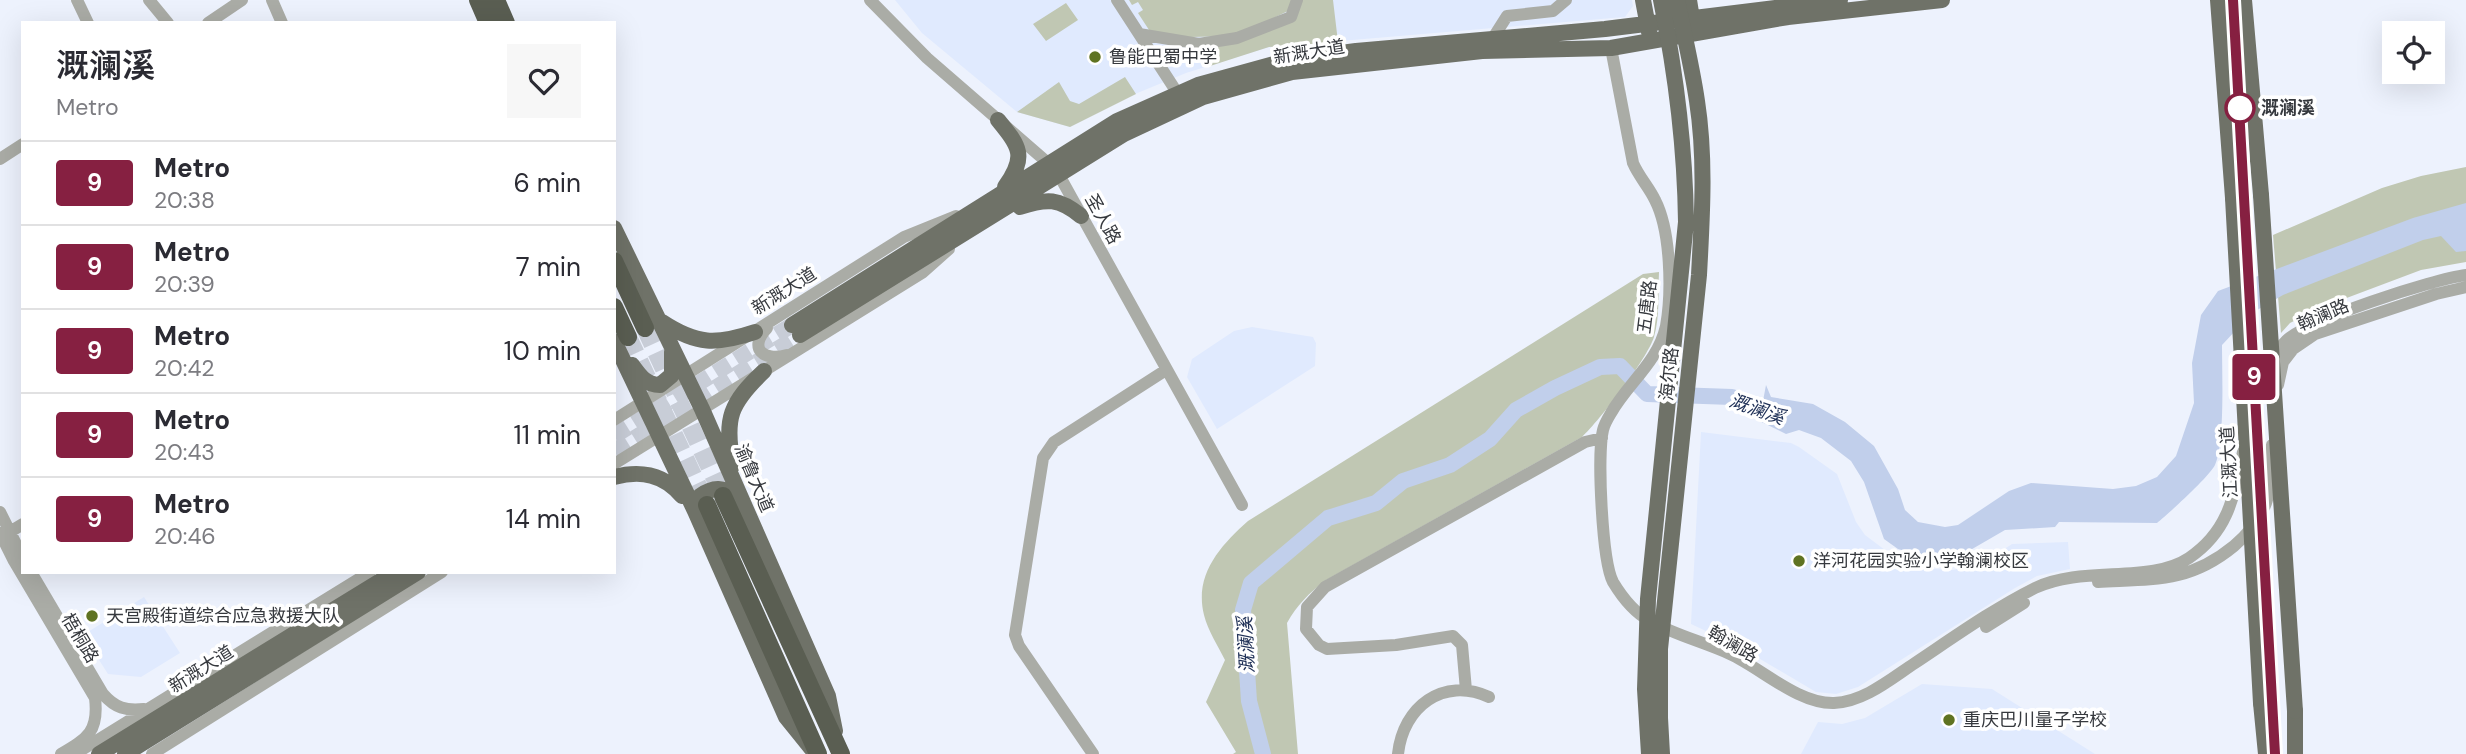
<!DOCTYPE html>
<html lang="en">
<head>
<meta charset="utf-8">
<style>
  body { margin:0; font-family:"DM Sans","Noto Sans SC",sans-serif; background:#f7f7f7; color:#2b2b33; height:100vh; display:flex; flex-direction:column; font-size:26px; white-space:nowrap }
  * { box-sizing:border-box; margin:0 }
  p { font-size:23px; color:#7c7c81 }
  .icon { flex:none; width:38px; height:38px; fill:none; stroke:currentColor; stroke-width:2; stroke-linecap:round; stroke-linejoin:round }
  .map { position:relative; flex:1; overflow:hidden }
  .panel { position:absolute; left:21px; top:21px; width:595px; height:553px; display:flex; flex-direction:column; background:#fff; border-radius:0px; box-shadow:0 7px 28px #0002 }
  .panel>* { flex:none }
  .badge { padding:0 14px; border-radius:5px; font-size:24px; line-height:46px }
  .fabs { position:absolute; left:2382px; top:21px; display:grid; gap:14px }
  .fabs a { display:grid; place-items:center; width:63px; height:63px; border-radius:0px; background:#fff; box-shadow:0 7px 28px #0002; font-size:35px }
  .map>.badge { position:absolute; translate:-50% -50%; box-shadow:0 0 0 4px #fff }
  .round { display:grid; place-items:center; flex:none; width:74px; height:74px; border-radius:0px; background:#f7f7f7 }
  .head { display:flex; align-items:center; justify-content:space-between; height:119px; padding:0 35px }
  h1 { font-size:33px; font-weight:600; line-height:52px }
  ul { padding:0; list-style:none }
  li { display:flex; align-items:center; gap:21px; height:84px; padding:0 35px; border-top:2px solid #e1e1e2 }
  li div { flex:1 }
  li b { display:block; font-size:26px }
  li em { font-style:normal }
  li .badge { min-width:77px; font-weight:700; text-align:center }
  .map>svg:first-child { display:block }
  .built { fill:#e0eafe }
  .green { fill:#c0c7b3 }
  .water { fill:#c1cfeb }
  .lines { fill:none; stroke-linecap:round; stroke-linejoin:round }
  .river { stroke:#c1cfeb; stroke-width:16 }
  .major-tunnel { stroke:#c8cdd7; stroke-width:16; stroke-dasharray:16 8; stroke-linecap:butt }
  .highway-tunnel { stroke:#c8cdd7; stroke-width:18; stroke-dasharray:18 9; stroke-linecap:butt }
  .minor { stroke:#aaaca6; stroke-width:12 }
  .major { stroke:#6f7268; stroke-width:16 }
  .highway { stroke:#5a5e52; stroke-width:18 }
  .rail-casing { stroke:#7f838a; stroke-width:5 }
  .rail { stroke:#fff; stroke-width:2.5; stroke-dasharray:8; stroke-linecap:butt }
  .major-bridge { stroke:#6f7268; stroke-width:16 }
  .line-casing { stroke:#fff; stroke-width:16 }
  .line { stroke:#862041; stroke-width:10 }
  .poi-dot { fill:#5f7322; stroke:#fff; stroke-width:2.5 }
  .stop-dot { fill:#fff; stroke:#862041; stroke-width:3.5 }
  .labels { text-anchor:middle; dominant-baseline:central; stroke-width:7; stroke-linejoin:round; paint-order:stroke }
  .street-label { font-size:18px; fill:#36393e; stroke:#fff }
  .poi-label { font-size:18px; fill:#36393e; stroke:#fff; text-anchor:start }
  .stop-label { font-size:18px; font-weight:bold; fill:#36393e; stroke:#fff; text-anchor:start }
  .water-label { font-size:19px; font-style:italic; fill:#213258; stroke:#fff }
</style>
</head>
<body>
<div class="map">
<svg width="2466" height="754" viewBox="0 0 2466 754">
  <rect width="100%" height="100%" fill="#edf2fd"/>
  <path class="built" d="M 895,0 L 1632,0 L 1633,6 L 1625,17 L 1269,47 L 1186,73 L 1118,101 L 1070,127 L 1017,112 L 922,33 Z
    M 1252,327 L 1313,337 L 1316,343 L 1315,366 L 1217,429 L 1187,377 L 1192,359 L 1234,331 Z
    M 1701,432 L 1791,443 L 1799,447 L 1837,474 L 1856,522 L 1865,535 L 1893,556 L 1914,565 L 1934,569 L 1953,570 L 1971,566 L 1992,557 L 2012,544 L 2068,542 L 2070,569 L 2037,576 L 2015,588 L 1858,687 L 1836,694 L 1816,692 L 1738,646 L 1691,624 Z
    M 144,597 L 180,653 L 141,677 L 108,674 L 83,635 Z
    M 1922,684 L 1992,689 L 2095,754 L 1801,754 L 1818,722 L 1842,724 L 1865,718 Z"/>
  <path class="green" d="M 1129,0 L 1292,0 L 1288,11 L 1237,36 L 1190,37 L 1151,33 L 1138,13 L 1143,10 L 1138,2 L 1132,5 Z
    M 1302,0 L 1333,0 L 1338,42 L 1269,47 L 1210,66 L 1192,50 L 1239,42 L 1278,27 Z
    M 1066,3 L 1078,20 L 1046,41 L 1033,24 Z
    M 1125,77 L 1136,94 L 1070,127 L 1017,112 L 1059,82 L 1070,101 L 1079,104 Z
    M 2466,167 L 2466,262 L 2421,270 L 2320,308 L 2290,323 L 2281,333 L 2273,235 L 2382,188 L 2421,176 Z
    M 1659,272 C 1658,292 1660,317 1654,337 C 1647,359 1600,420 1582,437 L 1326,580 C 1309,593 1297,605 1287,623 L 1298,754 L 1233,754 L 1236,752 L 1206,702 L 1225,660 C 1218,646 1208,631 1204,615 C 1194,575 1220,546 1248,521 L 1643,274 Z"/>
  <path class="water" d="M 2466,203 L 2466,251 L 2456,252 L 2441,236 L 2423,240 L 2283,295 L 2252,313 L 2222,345 C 2222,372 2225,444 2215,465 C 2209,477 2168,514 2157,523 L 2059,522 L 2055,527 L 2005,530 L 1948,563 L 1898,549 L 1884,539 L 1864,482 L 1851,461 L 1821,438 L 1799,430 L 1786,434 L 1737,410 L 1741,395 L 1763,401 L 1766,385 L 1771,397 L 1813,404 L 1845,422 L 1874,446 L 1898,489 L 1905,510 L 1918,522 L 1945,527 L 1958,525 L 2009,491 L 2031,483 L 2113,489 L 2136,486 L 2157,477 L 2176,456 L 2194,403 L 2192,363 L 2201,315 L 2218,291 L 2413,218 Z"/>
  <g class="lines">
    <path class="river" d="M 1263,754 L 1249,701 L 1243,610 L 1251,583 L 1328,518 L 1376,503 L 1403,481 L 1450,465 L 1490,439 L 1516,410 L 1555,388 L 1600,367 L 1620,366 L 1647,394 L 1732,397 L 1760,407"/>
    <path class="major-tunnel" d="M 614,436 L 792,325
      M 614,451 L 800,335"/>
    <path class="highway-tunnel" d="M 645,328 L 723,496
      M 628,337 L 707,505"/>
    <path class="minor" d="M 77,0 L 88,23
      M 149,0 L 168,23
      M 272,0 L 282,23
      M 870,0 L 927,58 L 1048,163 L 1059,175 L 1242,505
      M 1117,0 L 1178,94
      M 208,23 L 242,0
      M 1139,34 L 1199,44 L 1237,38 L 1291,17 L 1297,0
      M 1493,38 L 1507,16 L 1553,11 L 1566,0
      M 1611,48 L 1633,163 C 1639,177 1649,187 1655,200 C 1671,231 1672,292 1666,326 C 1658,362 1628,383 1611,413 C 1608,418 1604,425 1603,430 C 1597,454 1602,561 1613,582 C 1622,597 1635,613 1650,621 C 1675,635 1704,642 1730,654 C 1761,668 1798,704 1834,703 C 1864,702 1892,678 1915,663 C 1954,637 1993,609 2035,588 C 2083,565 2150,584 2189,558 C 2229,531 2234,496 2243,452
      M 0,159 L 23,144
      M 767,328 C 748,348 763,362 787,355
      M 2278,385 L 2283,362 L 2293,349 L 2315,334 L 2436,294 L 2466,287
      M 614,420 L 904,237 L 956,216
      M 2250,424 C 2255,400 2268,359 2286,341 C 2306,320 2434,279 2466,275
      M 614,464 L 922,273 L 949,249
      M 0,512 L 23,558
      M 0,533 L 14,561 L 95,698 C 99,731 88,738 61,754
      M 3,536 L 23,524
      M 31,572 L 103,694 C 115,708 126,711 144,709
      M 2098,582 C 2153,579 2189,583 2234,546 C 2248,534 2259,521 2266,503 C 2272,486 2270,463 2272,445
      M 1986,627 L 2024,603
      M 1466,690 L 1462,645 L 1453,636 L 1396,645 L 1327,649 L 1319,645 L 1306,629 L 1307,607 L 1325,587 L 1585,442 L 1602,438
      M 75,754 L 370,572
      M 152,754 L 442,572
      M 1093,754 L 1019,646 L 1015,635 L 1043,458 L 1054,442 L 1166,370
      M 1398,754 C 1403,707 1443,676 1489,697"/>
    <path class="major" d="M 1643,0 L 1649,32
      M 1689,0 L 1693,25
      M 2218,0 L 2233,198
      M 2244,0 L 2261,195
      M 998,120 C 1020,147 1027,156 1005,187
      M 1020,207 C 1047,198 1059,198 1081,216
      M 614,228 L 702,409 L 828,696 L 835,731
      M 662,322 C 697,345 716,345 755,332
      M 792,325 L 1117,121 L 1198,85 L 1289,60 L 1356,51 L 1605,29 L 1840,0
      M 800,335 L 1124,134 L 1203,97 L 1292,72 L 1482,51 L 1611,48 L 1788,17 L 1942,0
      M 614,341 L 695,511 L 786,717 L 811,748
      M 632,365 C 640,376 646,385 660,385 L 672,375 L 672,352
      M 733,465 C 724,418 730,403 764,371
      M 614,477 C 641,470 664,474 682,496
      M 695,511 L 700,496 C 714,486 723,487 736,497
      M 2261,703 L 2266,754
      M 2295,711 L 2295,754
      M 99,754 L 395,572
      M 125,754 L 418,572"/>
    <path class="highway" d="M 478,0 L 488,23
      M 496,0 L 506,23
      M 614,261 L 645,328
      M 614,307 L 628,337
      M 723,496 L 841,754
      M 707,505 L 818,754"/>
    <defs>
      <path id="rail" d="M 2233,0 L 2273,713"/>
    </defs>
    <use href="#rail" class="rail-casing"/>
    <use href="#rail" class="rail"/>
    <path class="major-bridge" d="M 2261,195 L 2295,711
      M 2233,198 L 2261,703
      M 1649,754 L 1645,689 L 1648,599 L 1686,222 C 1685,146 1676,74 1661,0
      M 1662,754 L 1660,718 L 1660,649 L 1699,275 C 1702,218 1706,159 1697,101 C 1692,67 1684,34 1677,0"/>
  </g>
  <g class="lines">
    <defs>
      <path id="line" d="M 2233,0 L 2275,754"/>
    </defs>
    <use href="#line" class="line-casing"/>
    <use href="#line" class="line"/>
  </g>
  <g class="poi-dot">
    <circle cx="1095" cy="57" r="7"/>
    <circle cx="1799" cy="561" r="7"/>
    <circle cx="92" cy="616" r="7"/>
    <circle cx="1949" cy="720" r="7"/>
  </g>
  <circle class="stop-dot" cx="2240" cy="108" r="14"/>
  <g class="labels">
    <g class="street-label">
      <text transform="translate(1309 52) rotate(-9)">新溉大道</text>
      <text transform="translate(1103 219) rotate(61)">圣人路</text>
      <text transform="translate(784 291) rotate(-32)">新溉大道</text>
      <text transform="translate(1647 307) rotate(-83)">五唐路</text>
      <text transform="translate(2323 315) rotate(-23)">翰澜路</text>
      <text transform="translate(1669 374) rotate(-84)">海尔路</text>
      <text transform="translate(2229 462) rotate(-93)">江溉大道</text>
      <text transform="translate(754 478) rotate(67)">渝鲁大道</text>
      <text transform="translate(80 638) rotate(59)">梧桐路</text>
      <text transform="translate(1733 644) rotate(30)">翰澜路</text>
      <text transform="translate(201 669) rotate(-32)">新溉大道</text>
    </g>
    <g class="poi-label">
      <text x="1109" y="57">鲁能巴蜀中学</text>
      <text x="1813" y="561">洋河花园实验小学翰澜校区</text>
      <text x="106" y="616">天宫殿街道综合应急救援大队</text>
      <text x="1963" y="720">重庆巴川量子学校</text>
    </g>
    <g class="stop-label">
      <text x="2261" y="108">溉澜溪</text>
    </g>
    <g class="water-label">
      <text transform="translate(1757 409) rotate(19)">溉澜溪</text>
      <text transform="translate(1246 645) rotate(-93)">溉澜溪</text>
    </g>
  </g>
</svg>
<div class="fabs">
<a><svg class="icon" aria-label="locate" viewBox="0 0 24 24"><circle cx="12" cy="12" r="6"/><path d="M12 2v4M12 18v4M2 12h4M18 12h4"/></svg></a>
</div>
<b class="badge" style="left:2254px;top:377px;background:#862041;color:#fff">9</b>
<section class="panel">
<div class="head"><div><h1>溉澜溪</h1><p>Metro</p></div><a class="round"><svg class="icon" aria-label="heart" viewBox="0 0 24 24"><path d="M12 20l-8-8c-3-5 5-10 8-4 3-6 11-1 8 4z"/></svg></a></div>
<ul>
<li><span class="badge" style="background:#862041;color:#fff">9</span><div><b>Metro</b><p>20:38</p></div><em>6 min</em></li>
<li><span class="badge" style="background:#862041;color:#fff">9</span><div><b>Metro</b><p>20:39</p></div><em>7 min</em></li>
<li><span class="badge" style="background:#862041;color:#fff">9</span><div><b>Metro</b><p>20:42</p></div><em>10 min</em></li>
<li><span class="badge" style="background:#862041;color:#fff">9</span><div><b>Metro</b><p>20:43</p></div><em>11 min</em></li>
<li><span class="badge" style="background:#862041;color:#fff">9</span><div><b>Metro</b><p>20:46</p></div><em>14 min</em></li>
</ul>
</section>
</div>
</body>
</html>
